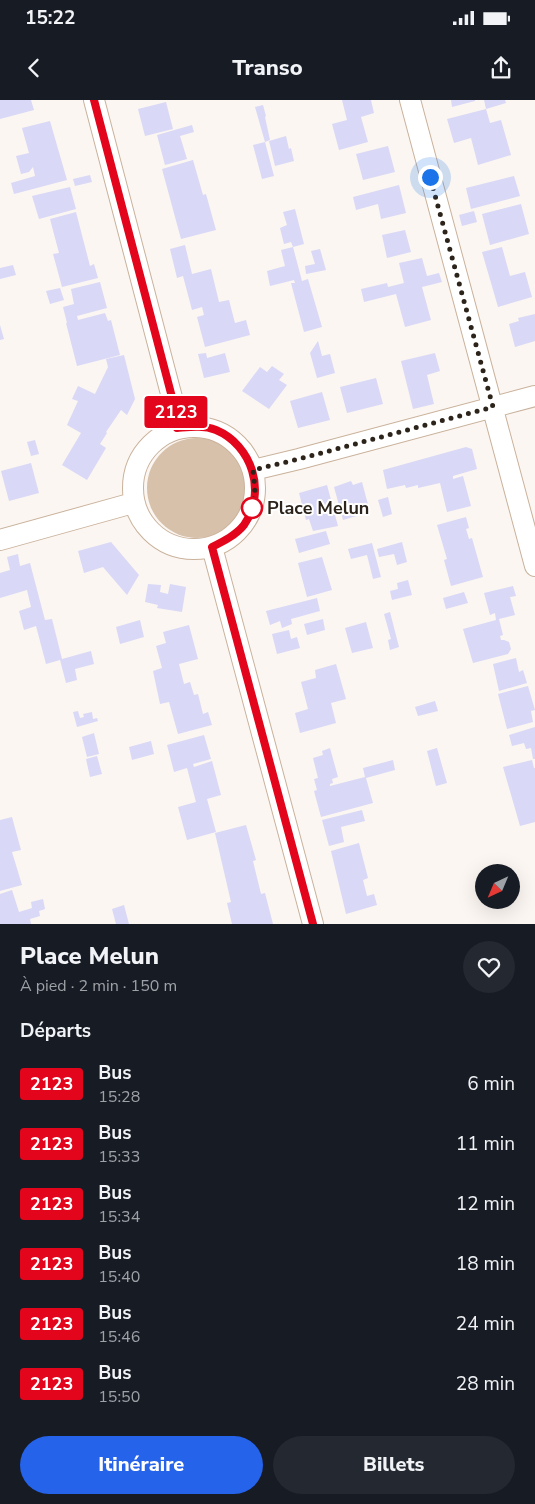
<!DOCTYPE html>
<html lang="fr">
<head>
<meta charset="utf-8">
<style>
  body { margin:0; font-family:"Nunito Sans",sans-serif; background:#242831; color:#f1f3f6; height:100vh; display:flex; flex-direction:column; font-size:19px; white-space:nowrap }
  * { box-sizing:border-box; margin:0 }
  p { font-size:16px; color:#9ea1a6 }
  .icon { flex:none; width:28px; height:28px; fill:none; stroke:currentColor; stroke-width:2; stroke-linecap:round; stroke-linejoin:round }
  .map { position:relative; height:824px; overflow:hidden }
  .drawer { display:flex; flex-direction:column; background:#171b24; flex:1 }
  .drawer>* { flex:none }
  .badge { padding:0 10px; border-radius:4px; font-size:18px; line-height:32px }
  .needle { width:32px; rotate:224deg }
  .controls { position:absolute; left:475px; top:764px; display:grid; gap:10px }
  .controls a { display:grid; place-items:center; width:45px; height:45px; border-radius:50%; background:#171b24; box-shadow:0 5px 20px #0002; font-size:25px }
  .you { position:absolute; width:25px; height:25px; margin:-12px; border:4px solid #fff; border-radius:50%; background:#1a73e8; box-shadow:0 0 0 8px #1a73e833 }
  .map>.badge { position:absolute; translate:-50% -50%; box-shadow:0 0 0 2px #fff }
  h2 { padding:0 20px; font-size:19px; line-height:45px }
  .round { display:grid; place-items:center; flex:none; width:52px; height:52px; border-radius:26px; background:#242831 }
  .headline { display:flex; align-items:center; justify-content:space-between; height:85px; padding:0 20px }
  h1 { font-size:24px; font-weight:800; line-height:38px }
  .button { display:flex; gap:10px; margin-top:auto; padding:10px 20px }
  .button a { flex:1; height:58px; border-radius:30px; background:#2563eb; color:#fff; font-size:20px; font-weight:800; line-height:58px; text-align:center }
  .button a+a { background:#242831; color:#f1f3f6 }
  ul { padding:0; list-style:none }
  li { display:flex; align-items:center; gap:15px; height:60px; padding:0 20px }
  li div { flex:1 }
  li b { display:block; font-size:19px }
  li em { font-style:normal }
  li .badge { min-width:55px; font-weight:700; text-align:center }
  .status { display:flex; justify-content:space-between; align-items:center; height:35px; padding:0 25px; background:#171b24; direction:ltr }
  .status svg { height:14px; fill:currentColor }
  header { display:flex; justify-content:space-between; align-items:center; height:65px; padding:0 20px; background:#171b24; font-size:22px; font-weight:800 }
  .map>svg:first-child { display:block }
  .green { fill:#d7c1ab }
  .building { fill:#d9d8f6 }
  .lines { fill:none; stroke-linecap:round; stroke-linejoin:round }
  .minor-casing { stroke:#cab29b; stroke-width:22 }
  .minor { stroke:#fff; stroke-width:20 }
  .line-casing { stroke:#fff; stroke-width:11 }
  .line { stroke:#e3051c; stroke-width:8 }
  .walk { stroke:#2c231a; stroke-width:5; stroke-dasharray:0 9 }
  .stop-dot { fill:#fff; stroke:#e3051c; stroke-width:2.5 }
  .labels { text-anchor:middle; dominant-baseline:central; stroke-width:4; stroke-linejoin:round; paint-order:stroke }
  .stop-label { font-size:18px; font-weight:bold; fill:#2c231a; stroke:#fff; text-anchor:start }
</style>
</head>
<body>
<div class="status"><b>15:22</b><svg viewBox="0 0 49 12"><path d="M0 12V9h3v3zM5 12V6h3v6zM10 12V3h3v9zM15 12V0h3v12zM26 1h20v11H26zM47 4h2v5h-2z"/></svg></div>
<header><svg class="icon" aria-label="back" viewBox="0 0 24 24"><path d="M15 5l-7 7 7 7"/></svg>Transo<svg class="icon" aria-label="share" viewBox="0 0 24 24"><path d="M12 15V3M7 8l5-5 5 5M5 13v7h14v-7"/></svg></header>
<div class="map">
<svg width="535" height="824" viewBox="0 0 535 824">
  <rect width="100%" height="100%" fill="#fbf6f2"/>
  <path class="green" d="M147 388a50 50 0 1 1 100 0a50 50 0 1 1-100 0Z"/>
  <path class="building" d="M 0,0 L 31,0 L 34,10 L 0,19 Z
    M 342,0 L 371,0 L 374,13 L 361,17 L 368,42 L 339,50 L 332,24 L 347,20 Z
    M 451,0 L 475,0 L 475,1 L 452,7 Z
    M 484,0 L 505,0 L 506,3 L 486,9 Z
    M 166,2 L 173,29 L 145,36 L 138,9 Z
    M 263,5 L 266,16 L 265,17 L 270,40 L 265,42 L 274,76 L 262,79 L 253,45 L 265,42 L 255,7 Z
    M 486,9 L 490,23 L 501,20 L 511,55 L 478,65 L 471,38 L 454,43 L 447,19 Z
    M 50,21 L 67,80 L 14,94 L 11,83 L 35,76 L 33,67 L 29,72 L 21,74 L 16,56 L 29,53 L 22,28 Z
    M 192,25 L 194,32 L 180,36 L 187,59 L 165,65 L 157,35 Z
    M 286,36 L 289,49 L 291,48 L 294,61 L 275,66 L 269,41 Z
    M 388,46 L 395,72 L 363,80 L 356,54 Z
    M 193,60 L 203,95 L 206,94 L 216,130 L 181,139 L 162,69 Z
    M 90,75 L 92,82 L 75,86 L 73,79 Z
    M 514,76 L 520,96 L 471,109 L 466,88 Z
    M 399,85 L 406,113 L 381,119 L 378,104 L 356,110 L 353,97 Z
    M 70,87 L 76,109 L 39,119 L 32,96 Z
    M 521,104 L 529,134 L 490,145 L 482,114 Z
    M 295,109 L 304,144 L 293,147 L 291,142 L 284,144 L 280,128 L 287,125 L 283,112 Z
    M 474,111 L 477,122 L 462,126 L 459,115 Z
    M 76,112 L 90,166 L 94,164 L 98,178 L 62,187 L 53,154 L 59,153 L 50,119 Z
    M 405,130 L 411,152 L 387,158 L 382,135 Z
    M 185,145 L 192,174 L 211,169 L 219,202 L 229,200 L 235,223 L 246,220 L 250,235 L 205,247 L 197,217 L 204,215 L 202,207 L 192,210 L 183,176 L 177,178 L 170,149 Z
    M 293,147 L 302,181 L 308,179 L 322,227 L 304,232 L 291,183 L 295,183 L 294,180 L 270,186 L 267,171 L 285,166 L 281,150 Z
    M 502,147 L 510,176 L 525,172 L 532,197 L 498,207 L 482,152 Z
    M 320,149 L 326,170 L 306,174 L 305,166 L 315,164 L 311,151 Z
    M 422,158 L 427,176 L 439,173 L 442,182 L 422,187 L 431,220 L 405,227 L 396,194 L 364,202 L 361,189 L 387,183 L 388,187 L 404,183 L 399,163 Z
    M 13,165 L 16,175 L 0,179 L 0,168 Z
    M 100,182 L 107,208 L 77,216 L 78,220 L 105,213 L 108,221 L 111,220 L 120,255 L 77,266 L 66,223 L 67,223 L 63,207 L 74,204 L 71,189 Z
    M 60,188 L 64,200 L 50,204 L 46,191 Z
    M 535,214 L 535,241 L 515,247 L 509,224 L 519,221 L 518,218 Z
    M 0,225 L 4,239 L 0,240 Z
    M 318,241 L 322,256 L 330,254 L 335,273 L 317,278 L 310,253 Z
    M 206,253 L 207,258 L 225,253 L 230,272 L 204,278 L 198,254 Z
    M 435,253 L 440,271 L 427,275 L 434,304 L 413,309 L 401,261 Z
    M 124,255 L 135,299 L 127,315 L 121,310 L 106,332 L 107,333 L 100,344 L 106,348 L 87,380 L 62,365 L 81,333 L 67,325 L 78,301 L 72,299 L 78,286 L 95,294 L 108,267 L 106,259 Z
    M 272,266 L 284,274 L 279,280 L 287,285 L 269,309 L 242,291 L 260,267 L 267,272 Z
    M 376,278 L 383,304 L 347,313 L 340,287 Z
    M 322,292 L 330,320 L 298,328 L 290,301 Z
    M 35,340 L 39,354 L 31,356 L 27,342 Z
    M 466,347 L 472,349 L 477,369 L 453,376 L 453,379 L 463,376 L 471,406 L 447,412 L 440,383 L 418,388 L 418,385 L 406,388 L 405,385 L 387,389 L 383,370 Z
    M 31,363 L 39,393 L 9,401 L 1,371 Z
    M 351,381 L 353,385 L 362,382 L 370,412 L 343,420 L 334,387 Z
    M 327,385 L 338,426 L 313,431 L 309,419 L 306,420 L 299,393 Z
    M 388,397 L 392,414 L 383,417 L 378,400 Z
    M 466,417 L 469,428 L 466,429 L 469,439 L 472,438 L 483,477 L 451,486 L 444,460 L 447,459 L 437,425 Z
    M 326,431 L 330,444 L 299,453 L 295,439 Z
    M 111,442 L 139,475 L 127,495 L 103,467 L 84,473 L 78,451 Z
    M 402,442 L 407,462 L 397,465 L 394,454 L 379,457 L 377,449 Z
    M 372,443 L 381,477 L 373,479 L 367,455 L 351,459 L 348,449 Z
    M 18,454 L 20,466 L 30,463 L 45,520 L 52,519 L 62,559 L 91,551 L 94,564 L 75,569 L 77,580 L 66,583 L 60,560 L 46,564 L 36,526 L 24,530 L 19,511 L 31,507 L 27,490 L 0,498 L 0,473 L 10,470 L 7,457 Z
    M 322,457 L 332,490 L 307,497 L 298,463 Z
    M 408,480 L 412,495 L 392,500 L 390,491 L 398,489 L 397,483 Z
    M 148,484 L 161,485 L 160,492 L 168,494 L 170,484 L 186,487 L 182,512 L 157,508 L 158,505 L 145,502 Z
    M 513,486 L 516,496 L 510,497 L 515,515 L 499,519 L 503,535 L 500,536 L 501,540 L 504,540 L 509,542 L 511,549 L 508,554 L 473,563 L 463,529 L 496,520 L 495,513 L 490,515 L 484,493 Z
    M 464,492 L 468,503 L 446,509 L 443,498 Z
    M 317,498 L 320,511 L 291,519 L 292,524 L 282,528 L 280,521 L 270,525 L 266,511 Z
    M 390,512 L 399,547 L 390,550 L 388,540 L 391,539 L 384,514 Z
    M 323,519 L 325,530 L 307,535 L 304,524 Z
    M 140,520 L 144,537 L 120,544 L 116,527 Z
    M 366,522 L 373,548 L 352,553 L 345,528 Z
    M 189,525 L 198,559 L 179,564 L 184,584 L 190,582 L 194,595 L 198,594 L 203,614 L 208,612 L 212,625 L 178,634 L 169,602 L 160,604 L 153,571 L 162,568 L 156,546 L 166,543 L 163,532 Z
    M 289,530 L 291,539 L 297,537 L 300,548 L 277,554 L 272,534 Z
    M 516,558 L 519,572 L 523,570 L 527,583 L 499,591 L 493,564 Z
    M 336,564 L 346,599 L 331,603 L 336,623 L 300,633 L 295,613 L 308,609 L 301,582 L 316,578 L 315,570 Z
    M 528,586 L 535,610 L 531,611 L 533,622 L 507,629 L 498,594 Z
    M 435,601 L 438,611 L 418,616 L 415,607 Z
    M 78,611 L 80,618 L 84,617 L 83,614 L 92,612 L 93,619 L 97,618 L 98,621 L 77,627 L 73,612 Z
    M 535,627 L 535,659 L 533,659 L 531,648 L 526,649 L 524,643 L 512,646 L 509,635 Z
    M 94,633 L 99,654 L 87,657 L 82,637 Z
    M 204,635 L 211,659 L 193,664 L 194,667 L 212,661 L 221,695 L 207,699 L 216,732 L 187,740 L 178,707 L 196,702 L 187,668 L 174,672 L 167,645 Z
    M 151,641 L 154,654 L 132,660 L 129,647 Z
    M 330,648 L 338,677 L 332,679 L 333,683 L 330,684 L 330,686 L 365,677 L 363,668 L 393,660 L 395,670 L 366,678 L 373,703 L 321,717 L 314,691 L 317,690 L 314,679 L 318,678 L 313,658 L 323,655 L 322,651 Z
    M 437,648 L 447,683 L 436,686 L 427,651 Z
    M 97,656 L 102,674 L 90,677 L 86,659 Z
    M 532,660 L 534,668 L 535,668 L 535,722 L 520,726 L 503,667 Z
    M 362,710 L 365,721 L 341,727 L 344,742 L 329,746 L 322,720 Z
    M 12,717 L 21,750 L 12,752 L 22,785 L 0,791 L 0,720 Z
    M 246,725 L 256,760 L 253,761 L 261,794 L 265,793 L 273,824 L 232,824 L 227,803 L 231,802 L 215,733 Z
    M 359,743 L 368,778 L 363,780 L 367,796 L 374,794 L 377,805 L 346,814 L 331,751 Z
    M 12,790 L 19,812 L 32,808 L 31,802 L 43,799 L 45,809 L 39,811 L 40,816 L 30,819 L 31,824 L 0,824 L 0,794 Z
    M 124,805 L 129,824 L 116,824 L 112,809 Z"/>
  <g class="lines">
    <defs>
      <path id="minor" d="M 94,0 L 170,290 L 176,312 L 177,328
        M 410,0 L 535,466
        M133 388a61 61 0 1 1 122 0a61 61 0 1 1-122 0Z
        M 253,370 L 299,359 L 535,296
        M 0,440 L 133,403
        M 212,447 L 313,824"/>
    </defs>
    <use href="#minor" class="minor-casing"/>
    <use href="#minor" class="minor"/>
  </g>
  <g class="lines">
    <defs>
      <path id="line" d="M 94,0 L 173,301 L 176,312 L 177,328 C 190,327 203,325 216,330 C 252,345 267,392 244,425 C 236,435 224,441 212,447 L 313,824"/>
    </defs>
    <use href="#line" class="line-casing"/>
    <use href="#line" class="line"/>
    <path class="walk" d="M 252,408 L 255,389 L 253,370 L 299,359 L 493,307 L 430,77"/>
  </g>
  <circle class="stop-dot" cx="252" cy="408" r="10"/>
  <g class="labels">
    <g class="stop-label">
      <text x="267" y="408">Place Melun</text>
    </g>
  </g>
</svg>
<div class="controls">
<a><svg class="needle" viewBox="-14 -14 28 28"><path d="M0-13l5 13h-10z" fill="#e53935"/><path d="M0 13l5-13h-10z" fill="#9ea1a6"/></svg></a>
</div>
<div class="you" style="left:430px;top:77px"></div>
<b class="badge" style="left:176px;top:312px;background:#e3051c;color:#fff">2123</b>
</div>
<section class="drawer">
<div class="headline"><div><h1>Place Melun</h1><p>À pied · 2 min · 150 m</p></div><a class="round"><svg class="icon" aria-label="heart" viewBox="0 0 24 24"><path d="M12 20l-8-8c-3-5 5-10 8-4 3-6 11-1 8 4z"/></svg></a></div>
<h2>Départs</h2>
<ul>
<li><span class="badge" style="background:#e3051c;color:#fff">2123</span><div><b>Bus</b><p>15:28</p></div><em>6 min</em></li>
<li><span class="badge" style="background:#e3051c;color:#fff">2123</span><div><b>Bus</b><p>15:33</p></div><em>11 min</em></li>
<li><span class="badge" style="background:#e3051c;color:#fff">2123</span><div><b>Bus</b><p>15:34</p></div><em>12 min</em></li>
<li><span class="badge" style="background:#e3051c;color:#fff">2123</span><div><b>Bus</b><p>15:40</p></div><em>18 min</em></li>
<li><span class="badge" style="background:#e3051c;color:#fff">2123</span><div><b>Bus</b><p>15:46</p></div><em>24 min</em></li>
<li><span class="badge" style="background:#e3051c;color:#fff">2123</span><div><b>Bus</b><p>15:50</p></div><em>28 min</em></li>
</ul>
<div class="button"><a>Itinéraire</a><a>Billets</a></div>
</section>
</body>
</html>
